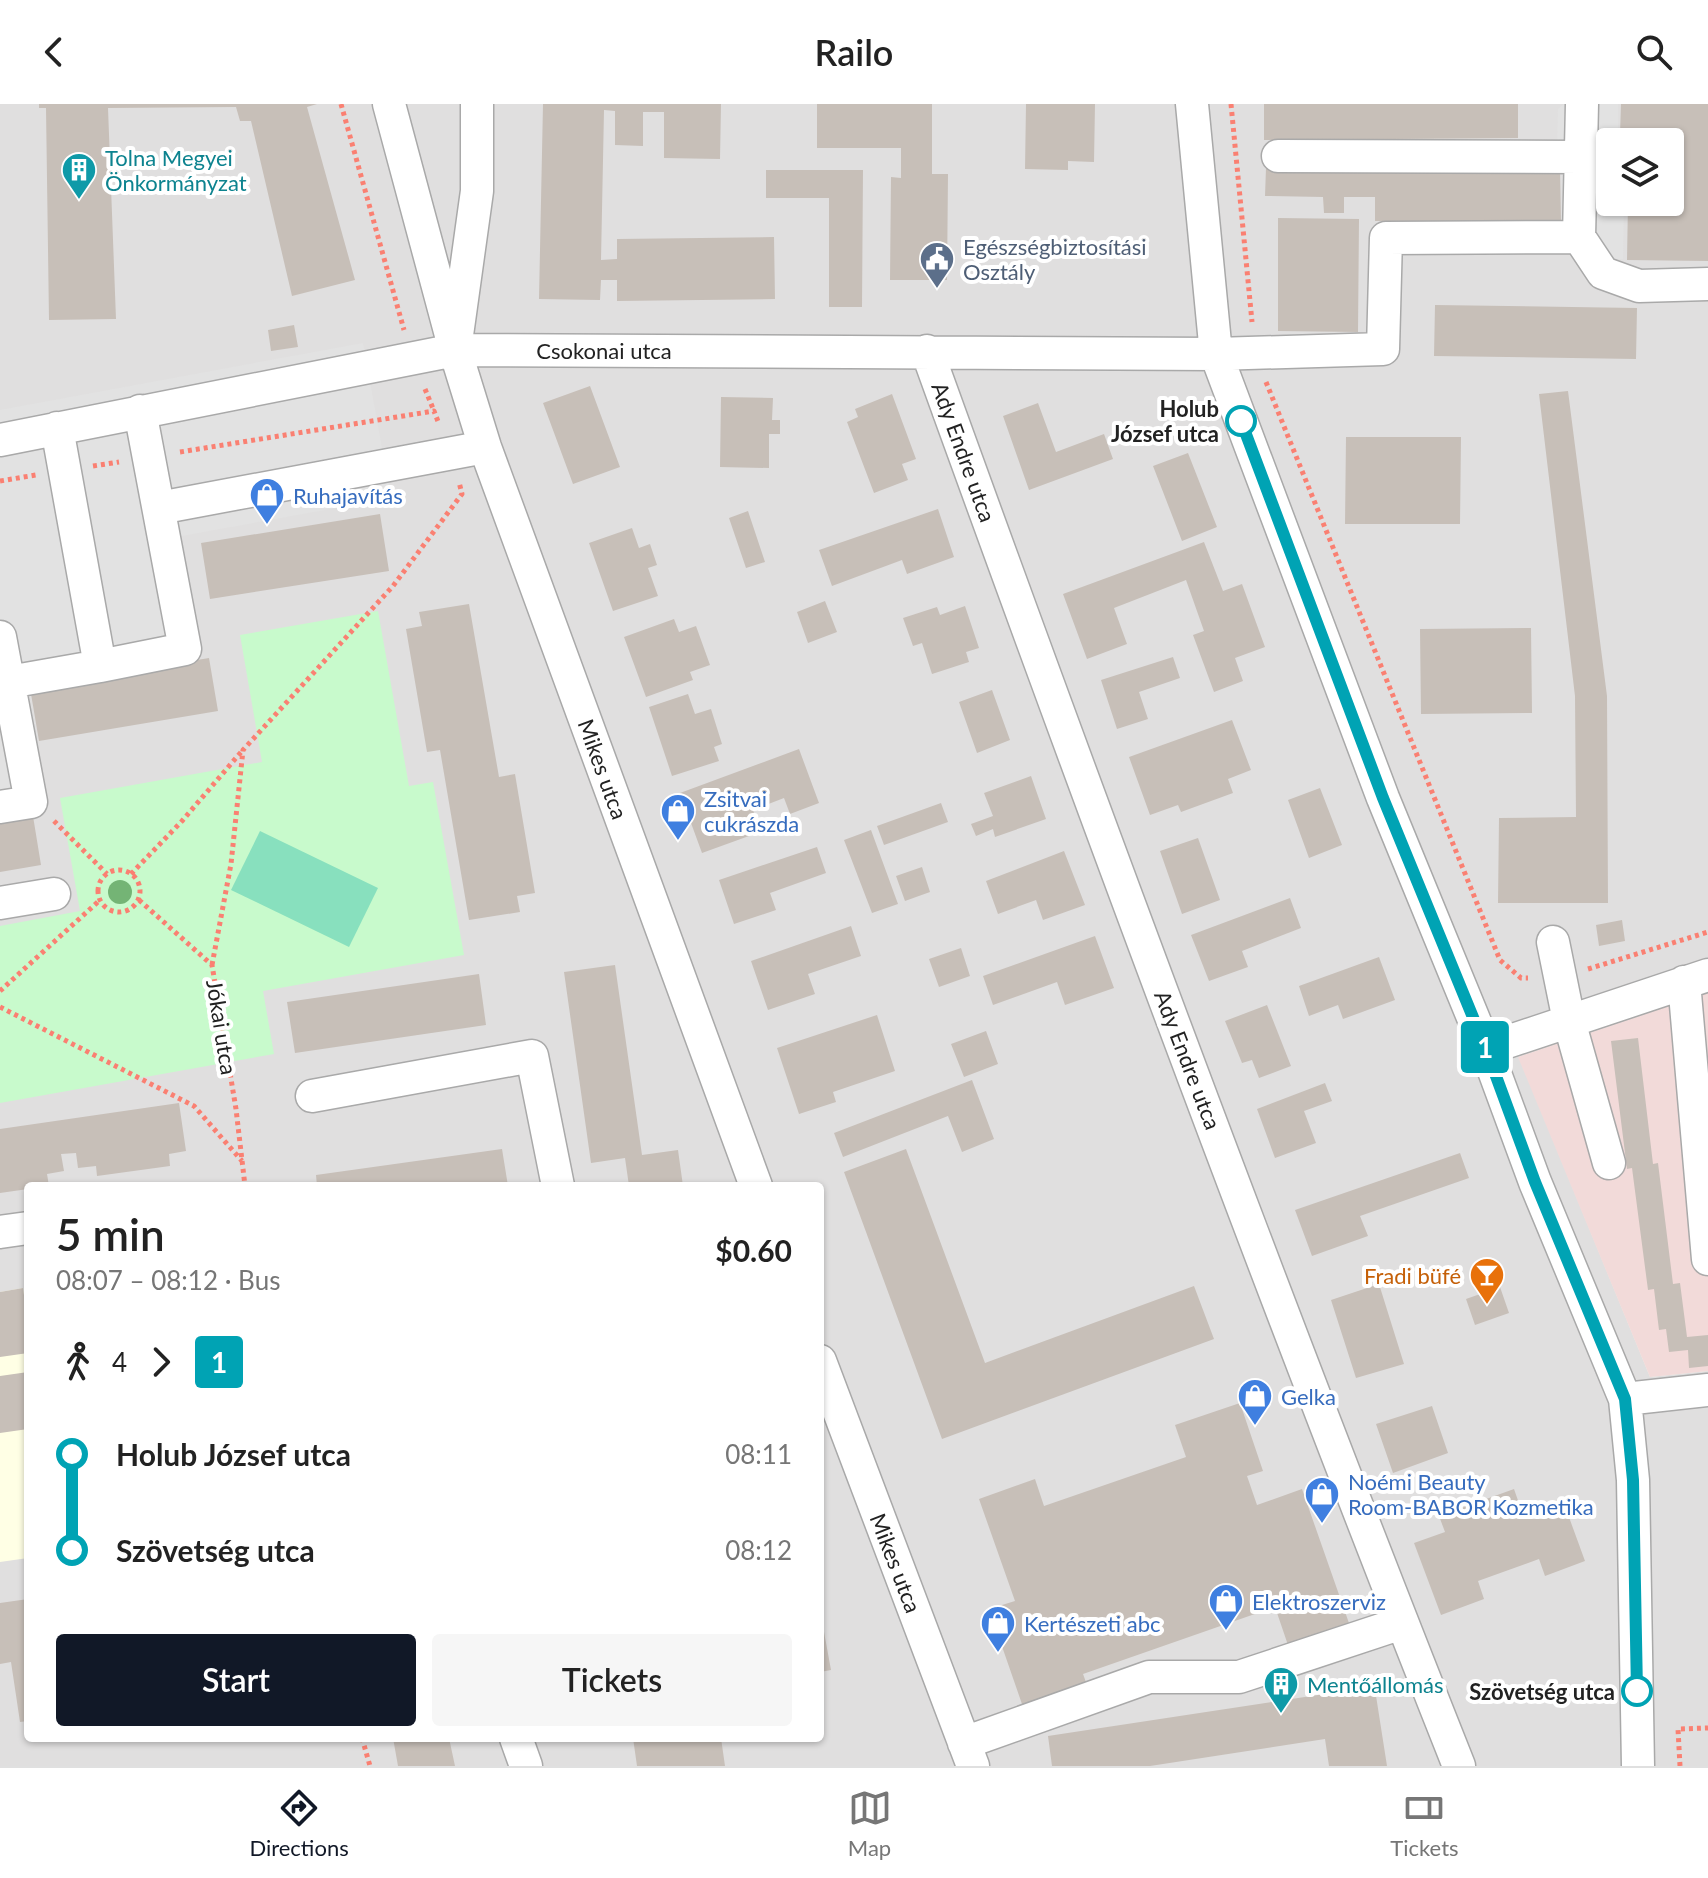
<!DOCTYPE html>
<html lang="en">
<head>
<meta charset="utf-8">
<style>
  body { margin:0; font-family:Lato,sans-serif; background:#f6f6f6; color:#222; height:100vh; display:flex; flex-direction:column; font-size:30px; white-space:nowrap }
  * { box-sizing:border-box; margin:0 }
  p { font-size:26px; color:#767676 }
  .icon { flex:none; width:44px; height:44px; fill:none; stroke:currentColor; stroke-width:2; stroke-linecap:round; stroke-linejoin:round }
  .map { position:relative; flex:1; overflow:hidden }
  .panel { position:absolute; left:24px; top:1078px; width:800px; height:560px; display:flex; flex-direction:column; background:#fff; border-radius:8px; box-shadow:0 2px 6px #0004 }
  .panel>* { flex:none }
  .badge { padding:0 16px; border-radius:6px; font-size:28px; line-height:52px }
  .fabs { position:absolute; left:1596px; top:24px; display:grid; gap:16px }
  .fabs a { display:grid; place-items:center; width:88px; height:88px; border-radius:8px; background:#fff; box-shadow:0 2px 6px #0004; font-size:40px }
  .map>.badge { position:absolute; translate:-50% -50%; box-shadow:0 0 0 4px #fff }
  .legs { display:flex; align-items:center; gap:12px; height:88px; padding:0 32px; font-size:26px }
  .legs p { margin-inline-start:auto }
  .head { display:flex; align-items:center; justify-content:space-between; height:136px; padding:0 32px }
  h1 { font-size:44px; font-weight:600; line-height:60px }
  .cta { display:flex; gap:16px; margin-top:auto; padding:16px 32px }
  .cta a { flex:1; height:92px; border-radius:8px; background:#111827; color:#fff; font-size:32px; font-weight:600; line-height:92px; text-align:center }
  .cta a+a { background:#f6f6f6; color:#222 }
  ul { padding:0 32px; list-style:none }
  li { display:flex; align-items:center; gap:28px; height:96px; font-size:30px }
  li i { display:grid; place-items:center; width:12px; height:100%; margin:0 10px; background:currentColor }
  li i::after { content:''; width:20px; height:20px; margin:-10px; border:6px solid; border-radius:50%; background:#fff }
  li p { margin-inline-start:auto }
  li:first-child i { background:linear-gradient(#0000 50%,currentColor 0) }
  li:last-child i { background:linear-gradient(currentColor 50%,#0000 0) }
  header { display:flex; justify-content:space-between; align-items:center; height:104px; padding:0 32px; background:#fff; font-size:36px; font-weight:600 }
  .tab-bar { display:flex; justify-content:space-around; align-items:center; height:112px; border-top:2px solid #e0e0e0; background:#fff; font-size:22px; color:#767676 }
  .tab-bar a { display:grid; justify-items:center; gap:4px }
  .tab-bar .on { color:#111827 }
  .map>svg:first-child { display:block }
  .residential { fill:#e0dfdf; fill-rule:evenodd }
  .commercial { fill:#f2dad9 }
  .education { fill:#ffffe5 }
  .park { fill:#c8facc }
  .pitch { fill:#88e0be }
  .parking { fill:#e2e2e2 }
  .building { fill:#c7bfb8 }
  .lines { fill:none; stroke-linecap:round; stroke-linejoin:round }
  .minor-casing { stroke:#a9a9a9; stroke-width:35 }
  .path { stroke:#fa8072; stroke-width:5; stroke-dasharray:4 4; stroke-linecap:butt }
  .minor { stroke:#fff; stroke-width:32 }
  .tree { fill:#74b475 }
  .line-1-casing { stroke:#fff; stroke-width:18 }
  .line-1 { stroke:#00a3b4; stroke-width:12 }
  .stop-1-dot { fill:#fff; stroke:#00a3b4; stroke-width:4 }
  .labels { text-anchor:middle; dominant-baseline:central; stroke-width:8; stroke-linejoin:round; paint-order:stroke }
  .culture-label { font-size:22px; fill:#0d838f; stroke:#fff; text-anchor:start }
  .service-label { font-size:22px; fill:#4e5e75; stroke:#fff; text-anchor:start }
  .street-label { font-size:22px; fill:#222; stroke:#fff }
  .stop-label { font-size:22px; font-weight:bold; fill:#222; stroke:#fff; text-anchor:end }
  .shop-label { font-size:22px; fill:#366cbe; stroke:#fff; text-anchor:start }
  .food-label { font-size:22px; fill:#c56008; stroke:#fff; text-anchor:end }
</style>
</head>
<body>
<header><svg class="icon" aria-label="back" viewBox="0 0 24 24"><path d="M15 5l-7 7 7 7"/></svg>Railo<svg class="icon" aria-label="search" viewBox="0 0 24 24"><circle cx="10" cy="10" r="6"/><path d="M15 15l6 6"/></svg></header>
<div class="map">
<svg width="1708" height="1662" viewBox="0 0 1708 1662">
  <rect width="100%" height="100%" fill="#f2efe9"/>
  <path class="residential" d="M 0,0 L 1708,0 L 1708,889 L 1519,953 L 1650,1273 L 1708,1267 L 1708,1662 L 0,1662 ZM 1610,38 L 1670,38 L 1670,98 L 1610,98 ZM 28,1082 L 820,1082 L 820,1634 L 28,1634 Z"/>
  <path class="commercial" d="M 1708,889 L 1708,1267 L 1650,1273 L 1518,953 Z"/>
  <path class="education" d="M 23,1184 L 25,1198 L 28,1198 L 28,1454 L 0,1458 L 0,1188 Z"/>
  <path class="park" d="M 378,507 L 409,682 L 433,678 L 464,851 L 263,887 L 274,950 L 0,999 L 0,822 L 80,807 L 60,694 L 262,658 L 240,531 Z"/>
  <path class="pitch" d="M 260,727 L 378,784 L 349,843 L 231,786 Z"/>
  <path class="parking" d="M 1564,0 L 1618,0 L 1618,35 L 1625,36 L 1625,38 L 1610,38 L 1610,98 L 1624,98 L 1623,155 L 1601,156 L 1579,123 L 1581,27 L 1557,42 L 1558,5 Z
    M 363,239 L 391,394 L 165,435 L 185,545 L 9,578 L 31,698 L 0,703 L 0,306 Z"/>
  <path class="building" d="M 39,0 L 317,0 L 307,3 L 355,176 L 292,192 L 251,17 L 240,17 L 236,3 L 108,4 L 116,215 L 49,216 L 46,4 L 39,4 Z
    M 543,0 L 721,0 L 720,55 L 664,54 L 664,8 L 643,8 L 643,42 L 615,41 L 615,7 L 604,6 L 601,156 L 617,155 L 617,135 L 774,133 L 775,195 L 617,197 L 617,176 L 601,176 L 600,196 L 539,195 Z
    M 817,0 L 932,0 L 932,70 L 948,70 L 947,176 L 890,176 L 891,73 L 901,74 L 901,44 L 817,44 Z
    M 1026,0 L 1095,0 L 1094,58 L 1068,57 L 1068,66 L 1025,65 Z
    M 1264,0 L 1518,0 L 1518,34 L 1264,36 Z
    M 1621,0 L 1708,0 L 1708,157 L 1627,156 L 1628,98 L 1670,98 L 1670,38 L 1629,38 L 1629,31 L 1620,31 Z
    M 1266,64 L 1560,65 L 1561,118 L 1375,117 L 1375,93 L 1344,93 L 1344,109 L 1324,109 L 1323,93 L 1265,92 Z
    M 766,66 L 863,66 L 862,203 L 829,203 L 829,94 L 766,94 Z
    M 1278,114 L 1359,115 L 1358,228 L 1278,227 Z
    M 1435,201 L 1637,204 L 1636,255 L 1434,252 Z
    M 294,221 L 298,243 L 271,247 L 268,226 Z
    M 590,282 L 620,363 L 573,380 L 543,299 Z
    M 1568,287 L 1607,592 L 1608,799 L 1498,799 L 1499,714 L 1576,713 L 1575,592 L 1539,290 Z
    M 892,290 L 916,355 L 902,360 L 908,376 L 874,389 L 847,318 L 858,313 L 855,305 Z
    M 721,293 L 773,294 L 772,316 L 780,316 L 780,330 L 769,330 L 769,364 L 720,363 Z
    M 1038,299 L 1056,348 L 1104,330 L 1113,355 L 1029,386 L 1003,312 Z
    M 1346,333 L 1461,333 L 1460,420 L 1345,420 Z
    M 1188,349 L 1217,423 L 1182,437 L 1153,362 Z
    M 938,405 L 954,453 L 907,470 L 902,456 L 832,482 L 819,446 Z
    M 748,407 L 765,458 L 746,464 L 729,414 Z
    M 380,410 L 389,467 L 210,495 L 201,439 Z
    M 632,424 L 639,444 L 650,440 L 657,461 L 648,464 L 658,492 L 613,507 L 589,439 Z
    M 1204,438 L 1223,487 L 1242,480 L 1265,543 L 1235,554 L 1243,577 L 1214,588 L 1193,531 L 1204,527 L 1186,476 L 1114,504 L 1127,540 L 1087,555 L 1063,490 Z
    M 825,497 L 837,528 L 808,539 L 797,508 Z
    M 469,500 L 499,673 L 515,670 L 535,789 L 517,792 L 520,808 L 469,816 L 440,646 L 427,648 L 406,525 L 422,522 L 419,508 Z
    M 965,502 L 979,544 L 966,548 L 969,558 L 932,570 L 922,539 L 913,542 L 903,514 L 937,503 L 940,511 Z
    M 674,515 L 679,528 L 696,522 L 710,561 L 690,568 L 693,576 L 646,593 L 624,533 Z
    M 1531,524 L 1532,609 L 1421,610 L 1420,525 Z
    M 1173,553 L 1180,574 L 1139,588 L 1148,615 L 1117,625 L 1101,576 Z
    M 209,554 L 218,607 L 39,637 L 30,584 Z
    M 992,586 L 1010,636 L 977,649 L 959,598 Z
    M 688,590 L 695,610 L 711,605 L 722,640 L 714,643 L 719,657 L 672,672 L 649,603 Z
    M 1232,616 L 1251,666 L 1228,675 L 1233,689 L 1181,708 L 1178,701 L 1150,711 L 1129,653 Z
    M 799,645 L 819,699 L 790,710 L 784,694 L 753,706 L 760,728 L 702,749 L 680,689 Z
    M 1031,672 L 1046,715 L 995,733 L 993,725 L 976,732 L 971,720 L 993,712 L 984,689 Z
    M 1320,684 L 1342,741 L 1309,754 L 1288,696 Z
    M 941,699 L 948,718 L 884,741 L 877,722 Z
    M 32,706 L 41,761 L 0,768 L 0,711 Z
    M 871,726 L 898,800 L 872,809 L 844,736 Z
    M 1198,734 L 1220,796 L 1182,810 L 1160,747 Z
    M 817,743 L 826,769 L 770,789 L 776,806 L 734,820 L 719,776 Z
    M 1064,747 L 1085,801 L 1043,816 L 1036,796 L 998,810 L 986,777 Z
    M 922,763 L 930,788 L 905,797 L 896,772 Z
    M 1290,794 L 1301,824 L 1242,847 L 1248,863 L 1209,877 L 1191,831 Z
    M 1622,816 L 1625,837 L 1599,842 L 1596,821 Z
    M 851,822 L 861,852 L 808,870 L 815,890 L 768,906 L 751,857 Z
    M 1095,832 L 1114,884 L 1065,901 L 1057,878 L 993,901 L 983,872 Z
    M 961,844 L 970,872 L 939,883 L 929,855 Z
    M 1379,853 L 1395,896 L 1343,915 L 1338,901 L 1309,912 L 1299,882 Z
    M 615,861 L 642,1051 L 678,1046 L 683,1082 L 629,1082 L 625,1054 L 591,1059 L 564,868 Z
    M 479,870 L 486,921 L 295,949 L 287,898 Z
    M 1267,901 L 1291,962 L 1259,974 L 1252,956 L 1242,959 L 1225,917 Z
    M 877,911 L 895,967 L 833,988 L 836,998 L 799,1010 L 777,944 Z
    M 986,927 L 998,960 L 964,973 L 951,940 Z
    M 1638,934 L 1653,1060 L 1658,1059 L 1673,1180 L 1680,1179 L 1687,1233 L 1708,1231 L 1708,1262 L 1689,1264 L 1688,1246 L 1669,1248 L 1666,1225 L 1659,1226 L 1654,1185 L 1648,1186 L 1632,1064 L 1627,1065 L 1611,937 Z
    M 972,976 L 994,1035 L 962,1048 L 948,1012 L 843,1053 L 834,1029 Z
    M 1325,979 L 1332,997 L 1304,1007 L 1316,1039 L 1275,1054 L 1257,1005 Z
    M 179,999 L 186,1047 L 169,1050 L 170,1062 L 97,1072 L 96,1062 L 78,1064 L 76,1049 L 61,1050 L 64,1067 L 47,1070 L 49,1082 L 28,1082 L 28,1085 L 0,1089 L 0,1025 Z
    M 502,1045 L 508,1082 L 317,1082 L 316,1071 Z
    M 906,1045 L 985,1259 L 1194,1182 L 1214,1235 L 942,1335 L 844,1068 Z
    M 1460,1049 L 1469,1074 L 1360,1112 L 1368,1132 L 1312,1152 L 1295,1106 Z
    M 1379,1180 L 1404,1260 L 1356,1274 L 1331,1196 Z
    M 1500,1183 L 1509,1209 L 1475,1221 L 1466,1195 Z
    M 23,1184 L 25,1198 L 28,1198 L 28,1249 L 0,1253 L 0,1188 Z
    M 28,1268 L 28,1325 L 0,1329 L 0,1272 Z
    M 1240,1299 L 1263,1367 L 1247,1372 L 1257,1401 L 1302,1385 L 1350,1522 L 1289,1544 L 1275,1503 L 1083,1570 L 1087,1581 L 1023,1603 L 989,1505 L 1015,1497 L 979,1395 L 1035,1375 L 1044,1402 L 1186,1353 L 1175,1321 Z
    M 1432,1302 L 1448,1349 L 1393,1369 L 1376,1320 Z
    M 1514,1385 L 1522,1408 L 1562,1394 L 1585,1457 L 1545,1472 L 1539,1455 L 1478,1477 L 1484,1495 L 1441,1511 L 1414,1439 L 1445,1428 L 1439,1412 Z
    M 28,1495 L 28,1617 L 20,1618 L 11,1558 L 0,1560 L 0,1499 Z
    M 820,1506 L 831,1566 L 820,1568 Z
    M 1374,1579 L 1387,1662 L 1329,1662 L 1325,1635 L 1150,1662 L 1052,1662 L 1048,1632 L 1318,1591 L 1318,1588 Z
    M 393,1634 L 449,1634 L 455,1662 L 398,1662 Z
    M 633,1634 L 721,1634 L 725,1662 L 637,1662 Z"/>
  <g class="lines">
    <defs>
      <path id="minor" d="M 389,0 L 455,246 L 485,343 L 756,1082
        M 1192,0 L 1216,250 L 1383,694 L 1486,945 L 1535,1078 L 1625,1295 L 1633,1376 L 1638,1662
        M 1278,52 L 1581,53
        M 1579,133 L 1603,169 L 1639,182 L 1708,180
        M 457,231 L 477,87 L 477,0
        M 927,247 C 1098,721 1273,1194 1459,1662
        M 0,336 L 455,246 L 1216,250 L 1383,245 L 1386,134 L 1579,133 L 1582,0
        M 159,404 L 485,343
        M 0,533 L 31,698 L 0,703
        M 100,562 L 185,545 L 140,307
        M 9,578 L 100,562 L 57,324
        M 0,799 L 54,790
        M 1553,838 L 1569,917 L 1609,1059
        M 1684,878 L 1708,1155
        M 1486,945 L 1708,871
        M 312,992 L 532,952 L 558,1082
        M 0,1128 L 28,1124
        M 820,1257 L 973,1662
        M 1625,1295 L 1708,1286
        M 516,1634 L 526,1662
        M 964,1639 L 1149,1573 L 1239,1573 L 1402,1519"/>
    </defs>
    <use href="#minor" class="minor-casing"/>
    <path class="path" d="M 341,0 L 404,226
      M 1231,0 L 1252,218
      M 1266,278 L 1500,856 L 1521,874 L 1528,874
      M 425,285 L 434,307
      M 180,348 L 434,307 L 439,320
      M 93,362 L 119,358
      M 0,377 L 36,371
      M 54,717 L 107,770
      M98 787a21 21 0 1 1 42 0a21 21 0 1 1-42 0Z
      M 131,770 L 182,717 L 242,647
      M 139,796 L 212,861 L 236,1005 L 245,1082
      M 212,861 L 231,760 L 243,646 L 393,482 L 462,390 L 459,378
      M 1588,865 L 1708,828
      M 0,887 L 100,796
      M 0,903 L 194,1002 L 242,1057
      M 362,1634 L 370,1662
      M 1680,1662 L 1678,1625 L 1708,1624"/>
    <use href="#minor" class="minor"/>
  </g>
  <circle class="tree" cx="120" cy="788" r="12"/>
  <g class="lines">
    <defs>
      <path id="line-1" d="M 1241,317 L 1383,694 L 1486,945 L 1535,1078 L 1625,1295 L 1633,1376 L 1637,1587"/>
    </defs>
    <use href="#line-1" class="line-1-casing"/>
    <use href="#line-1" class="line-1"/>
  </g>
  <defs>
    <symbol id="building-pin" viewBox="-11 -11 22 30"><path d="M0 17L-7.5 6A9.5 9.5 0 1 1 7.5 6Z" fill="#0f9aa8" stroke="#fff"/><path d="M-4-6H4V6H1V3H-1V6H-4ZM-2.5-4.3h1.7v1.8h-1.7ZM.8-4.3h1.7v1.8H.8ZM-2.5-1h1.7V.8h-1.7ZM.8-1h1.7V.8H.8Z" fill="#fff"/></symbol>
    <symbol id="civic-pin" viewBox="-11 -11 22 30"><path d="M0 17L-7.5 6A9.5 9.5 0 1 1 7.5 6Z" fill="#5c6f8a" stroke="#fff"/><path d="M-.6-6.5H3V-4.5H.6V-3L4-1V1h2V6H-6V1h2V-1L-.6-3ZM-1.2 2.5V6h2.4V2.5Z" fill="#fff"/></symbol>
    <symbol id="shop-pin" viewBox="-11 -11 22 30"><path d="M0 17L-7.5 6A9.5 9.5 0 1 1 7.5 6Z" fill="#3f7fe0" stroke="#fff"/><path d="M-5-2.5h2.3a2.7 3.5 0 0 1 5.4 0H5L5.5 6h-11ZM-1.5-2.5h3a1.5 2.3 0 0 0-3 0Z" fill="#fff"/></symbol>
    <symbol id="bar-pin" viewBox="-11 -11 22 30"><path d="M0 17L-7.5 6A9.5 9.5 0 1 1 7.5 6Z" fill="#e8710a" stroke="#fff"/><path d="M-6-5H6L.8 .8V4.5H3.5V6h-7V4.5H-.8V.8Z" fill="#fff"/></symbol>
  </defs>
  <g fill-rule="evenodd">
    <use href="#building-pin" x="59" y="46" width="40" height="54"/>
    <use href="#civic-pin" x="917" y="135" width="40" height="54"/>
    <use href="#shop-pin" x="247" y="371" width="40" height="54"/>
    <use href="#shop-pin" x="658" y="687" width="40" height="54"/>
    <use href="#bar-pin" x="1467" y="1151" width="40" height="54"/>
    <use href="#shop-pin" x="1235" y="1272" width="40" height="54"/>
    <use href="#shop-pin" x="1302" y="1370" width="40" height="54"/>
    <use href="#shop-pin" x="1206" y="1477" width="40" height="54"/>
    <use href="#shop-pin" x="978" y="1499" width="40" height="54"/>
    <use href="#building-pin" x="1261" y="1560" width="40" height="54"/>
  </g>
  <g class="stop-1-dot">
    <circle cx="1241" cy="317" r="14"/>
    <circle cx="1637" cy="1587" r="14"/>
  </g>
  <g class="labels">
    <g class="culture-label">
      <text x="105" y="53">Tolna Megyei<tspan x="105" dy="25">Önkormányzat</tspan></text>
      <text x="1307" y="1580">Mentőállomás</text>
    </g>
    <g class="service-label">
      <text x="963" y="142">Egészségbiztosítási<tspan x="963" dy="25">Osztály</tspan></text>
    </g>
    <g class="street-label">
      <text x="604" y="246">Csokonai utca</text>
      <text transform="translate(964 348) rotate(70)">Ady Endre utca</text>
      <text transform="translate(603 665) rotate(70)">Mikes utca</text>
      <text transform="translate(222 923) rotate(81)">Jókai utca</text>
      <text transform="translate(1188 956) rotate(69)">Ady Endre utca</text>
      <text transform="translate(896 1459) rotate(69)">Mikes utca</text>
    </g>
    <g class="stop-label">
      <text x="1219" y="304">Holub<tspan x="1219" dy="25">József utca</tspan></text>
      <text x="1615" y="1587">Szövetség utca</text>
    </g>
    <g class="shop-label">
      <text x="293" y="391">Ruhajavítás</text>
      <text x="704" y="694">Zsitvai<tspan x="704" dy="25">cukrászda</tspan></text>
      <text x="1281" y="1292">Gelka</text>
      <text x="1348" y="1377">Noémi Beauty<tspan x="1348" dy="25">Room-BABOR Kozmetika</tspan></text>
      <text x="1252" y="1497">Elektroszerviz</text>
      <text x="1024" y="1519">Kertészeti abc</text>
    </g>
    <g class="food-label">
      <text x="1461" y="1171">Fradi büfé</text>
    </g>
  </g>
</svg>
<div class="fabs">
<a><svg class="icon" aria-label="layers" viewBox="0 0 24 24"><path d="M12 4l9 5-9 5-9-5zM3 14l9 5 9-5"/></svg></a>
</div>
<b class="badge" style="left:1485px;top:943px;background:#00a3b4;color:#fff">1</b>
<section class="panel">
<div class="head"><div><h1>5 min</h1><p>08:07 – 08:12 · Bus</p></div><b>$0.60</b></div>
<div class="legs"><svg class="icon" aria-label="walk" viewBox="0 0 24 24"><circle cx="13" cy="4" r="2"/><path d="M13 8l-2 6 4 7M11 14l-3 7M7 12l3-4h3l4 4"/></svg>4<svg class="icon" aria-label="forward" viewBox="0 0 24 24"><path d="M9 5l7 7-7 7"/></svg><b class="badge" style="background:#00a3b4;color:#fff">1</b></div>
<ul>
<li><i style="color:#00a3b4"></i><b>Holub József utca</b><p>08:11</p></li>
<li><i style="color:#00a3b4"></i><b>Szövetség utca</b><p>08:12</p></li>
</ul>
<div class="cta"><a>Start</a><a>Tickets</a></div>
</section>
</div>
<nav class="tab-bar">
<a class="on"><svg class="icon" aria-label="directions" viewBox="0 0 24 24"><path d="M12 3l9 9-9 9-9-9zM9 14v-3h6M13 9l2 2-2 2"/></svg>Directions</a>
<a><svg class="icon" aria-label="map" viewBox="0 0 24 24"><path d="M3 6l6-2 6 2 6-2v14l-6 2-6-2-6 2zM9 4v14M15 6v14"/></svg>Map</a>
<a><svg class="icon" aria-label="tickets" viewBox="0 0 24 24"><path d="M3 7h18v10H3zM15 7v10"/></svg>Tickets</a>
</nav>
</body>
</html>
